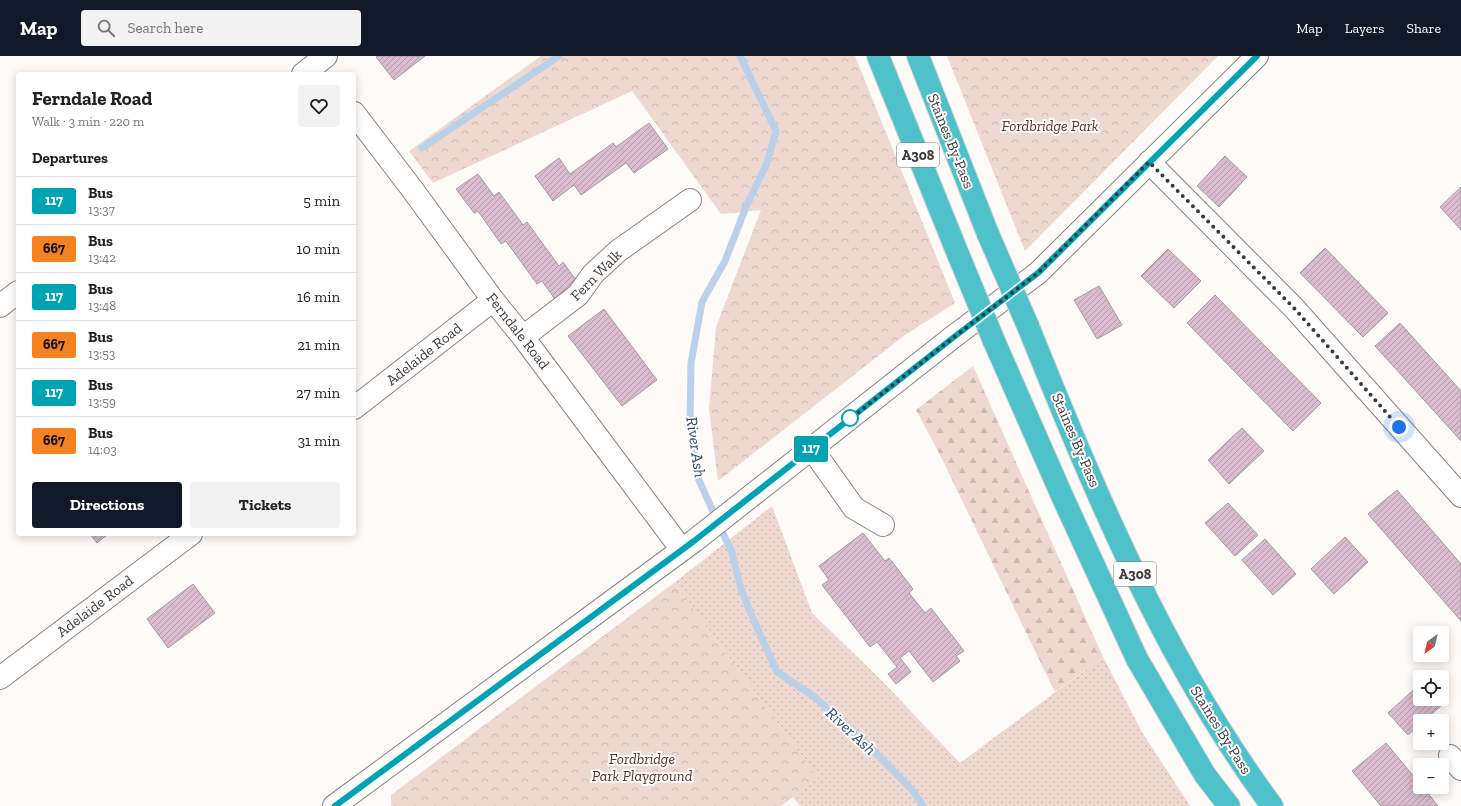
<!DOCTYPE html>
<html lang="en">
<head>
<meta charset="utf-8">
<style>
  body { margin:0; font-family:"Zilla Slab",serif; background:#f2f2f2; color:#202124; height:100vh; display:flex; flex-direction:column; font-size:15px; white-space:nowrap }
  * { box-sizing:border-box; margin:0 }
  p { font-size:13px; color:#757577 }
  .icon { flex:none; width:22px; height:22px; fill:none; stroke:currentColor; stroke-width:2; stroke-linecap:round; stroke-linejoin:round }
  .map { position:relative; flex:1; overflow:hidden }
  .panel { position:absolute; left:16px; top:16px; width:340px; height:464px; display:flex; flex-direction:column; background:#fff; border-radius:4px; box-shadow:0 2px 10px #0003 }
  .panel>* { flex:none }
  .badge { padding:0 8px; border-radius:3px; font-size:14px; line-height:26px }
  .needle { width:26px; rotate:214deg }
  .buttons { position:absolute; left:1413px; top:570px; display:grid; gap:8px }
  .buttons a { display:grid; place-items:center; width:36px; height:36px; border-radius:4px; background:#fff; box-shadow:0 2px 10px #0003; font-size:20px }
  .you { position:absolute; width:20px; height:20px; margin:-10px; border:3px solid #fff; border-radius:50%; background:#1a73e8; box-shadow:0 0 0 6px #1a73e833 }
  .map>.badge { position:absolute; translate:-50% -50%; box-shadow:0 0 0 2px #fff }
  h2 { padding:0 16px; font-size:15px; line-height:36px }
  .round { display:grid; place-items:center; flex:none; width:42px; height:42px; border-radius:4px; background:#f2f2f2 }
  .head { display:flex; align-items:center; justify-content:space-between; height:68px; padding:0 16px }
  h1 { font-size:19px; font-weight:700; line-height:30px }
  .action { display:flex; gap:8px; margin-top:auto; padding:8px 16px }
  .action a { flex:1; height:46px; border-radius:4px; background:#111827; color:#fff; font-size:16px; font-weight:700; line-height:46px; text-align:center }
  .action a+a { background:#f2f2f2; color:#202124 }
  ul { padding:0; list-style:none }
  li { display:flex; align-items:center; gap:12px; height:48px; padding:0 16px; border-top:1px solid #e0e0e0 }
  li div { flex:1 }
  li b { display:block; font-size:15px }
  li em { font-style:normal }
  li .badge { min-width:44px; font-weight:700; text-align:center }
  header { display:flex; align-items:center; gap:24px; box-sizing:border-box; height:56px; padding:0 20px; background:#111827; color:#fff }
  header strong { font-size:19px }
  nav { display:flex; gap:22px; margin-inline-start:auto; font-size:14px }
  .search { width:280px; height:36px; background:#f2f2f2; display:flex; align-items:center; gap:10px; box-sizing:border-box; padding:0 14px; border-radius:4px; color:#757577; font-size:15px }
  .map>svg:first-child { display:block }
  .grass { fill:url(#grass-dots) }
  .forest { fill:url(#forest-firs) }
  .park { fill:url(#park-crowns) }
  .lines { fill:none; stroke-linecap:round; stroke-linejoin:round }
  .stream { stroke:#bad1e9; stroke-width:7 }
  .building { fill:url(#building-hatch); stroke:#a39ba0 }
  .minor-casing { stroke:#8a817d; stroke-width:24 }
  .highway-casing { stroke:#d8d7d7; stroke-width:24 }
  .minor { stroke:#fff; stroke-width:22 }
  .highway { stroke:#4ec1cb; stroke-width:22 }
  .highway-bridge-casing { stroke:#d8d7d7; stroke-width:24; stroke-linecap:butt }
  .highway-bridge { stroke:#4ec1cb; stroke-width:22 }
  .line-casing { stroke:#fff; stroke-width:9 }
  .line { stroke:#00a3b4; stroke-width:6 }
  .walk { stroke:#3c3837; stroke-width:4; stroke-dasharray:0 7.2 }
  .stop-dot { fill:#fff; stroke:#00a3b4; stroke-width:2 }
  .labels { text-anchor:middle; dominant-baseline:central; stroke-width:4; stroke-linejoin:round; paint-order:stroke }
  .shield { fill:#fff; stroke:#767473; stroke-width:1 }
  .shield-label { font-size:14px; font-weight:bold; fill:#3c3837 }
  .park-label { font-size:15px; font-style:italic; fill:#5d301d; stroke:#fff }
  .street-label { font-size:15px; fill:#3c3837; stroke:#fff }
  .water-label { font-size:16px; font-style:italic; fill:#25496b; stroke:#fff }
</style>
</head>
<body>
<header>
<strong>Map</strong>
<div class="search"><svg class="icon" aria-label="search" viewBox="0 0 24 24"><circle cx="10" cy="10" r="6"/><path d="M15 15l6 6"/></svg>Search here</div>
<nav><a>Map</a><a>Layers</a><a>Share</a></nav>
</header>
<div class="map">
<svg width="1461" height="750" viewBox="0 0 1461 750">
  <defs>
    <pattern id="grass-dots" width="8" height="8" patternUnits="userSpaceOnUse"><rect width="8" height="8" fill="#efd8cf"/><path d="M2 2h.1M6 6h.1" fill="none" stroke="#cebab2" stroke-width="1.8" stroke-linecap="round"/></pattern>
    <pattern id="forest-firs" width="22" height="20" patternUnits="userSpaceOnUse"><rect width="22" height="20" fill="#efd8cf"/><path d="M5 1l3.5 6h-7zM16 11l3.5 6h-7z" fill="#cebab2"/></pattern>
    <pattern id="park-crowns" width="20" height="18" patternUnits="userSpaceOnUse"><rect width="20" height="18" fill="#efd8cf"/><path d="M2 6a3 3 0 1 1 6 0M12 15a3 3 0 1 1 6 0" fill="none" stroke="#cebab2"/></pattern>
    <pattern id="building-hatch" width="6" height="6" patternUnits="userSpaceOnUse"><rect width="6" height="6" fill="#dabcce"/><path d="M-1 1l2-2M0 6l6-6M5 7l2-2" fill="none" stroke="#b29aa8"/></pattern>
  </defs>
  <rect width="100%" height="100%" fill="#fefaf8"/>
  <path class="grass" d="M 772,450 L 812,557 L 882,625 L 960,707 L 1103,601 L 1142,676 L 1190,750 L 800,750 L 793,741 L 818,722 L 674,527 Z"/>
  <path class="forest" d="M 973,310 L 1103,601 L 1055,636 L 939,397 L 916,354 Z"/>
  <path class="park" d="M 541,0 L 855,0 L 955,247 L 905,279 L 718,425 L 709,353 L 716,271 L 761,154 L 721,158 L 632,35 L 433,127 L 409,95 Z
    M 947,0 L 1218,0 L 1025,195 Z
    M 674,527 L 818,722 L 781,750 L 391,750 L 391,739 Z"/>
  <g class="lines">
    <path class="stream" d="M 740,0 L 776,75 L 767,107 L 746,151 L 725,205 L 702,246 L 691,307 L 690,366 L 697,420 L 732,497 L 741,533 L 754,565 L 777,616 L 816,642 L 874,695 L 913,735 L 923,750
      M 422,92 L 559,0"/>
  </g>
  <path class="building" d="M 378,0 L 425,0 L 394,24 L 376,1 Z
    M 649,67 L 668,93 L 634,117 L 626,107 L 581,139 L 574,129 L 553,145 L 535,120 L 559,102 L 570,118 L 613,87 L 616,91 Z
    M 1225,100 L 1247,121 L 1219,151 L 1197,130 Z
    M 478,118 L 494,140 L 499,136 L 523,169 L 527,166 L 559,210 L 563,206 L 580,230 L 557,246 L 542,225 L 537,228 L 506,185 L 501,188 L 478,155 L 474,157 L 456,133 Z
    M 1461,131 L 1461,174 L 1440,151 Z
    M 1325,192 L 1388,257 L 1363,281 L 1300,217 Z
    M 1168,193 L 1201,225 L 1174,252 L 1141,220 Z
    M 1099,230 L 1122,269 L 1097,283 L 1074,244 Z
    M 1215,239 L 1321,347 L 1293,375 L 1187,267 Z
    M 604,253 L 657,324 L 622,350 L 568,280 Z
    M 1400,267 L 1461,335 L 1461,385 L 1375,290 Z
    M 1242,372 L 1264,395 L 1229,428 L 1208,404 Z
    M 1397,434 L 1461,508 L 1461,565 L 1368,458 Z
    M 1228,447 L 1258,479 L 1235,500 L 1205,467 Z
    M 863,477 L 885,505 L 889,502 L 913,533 L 909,537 L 925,557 L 931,552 L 964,595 L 956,600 L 960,605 L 933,626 L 909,595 L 900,602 L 911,616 L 896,628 L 888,618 L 897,611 L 877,586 L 870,591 L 822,529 L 829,524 L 819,510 Z
    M 90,478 L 108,478 L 97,487 Z
    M 1345,481 L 1368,506 L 1334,538 L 1311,513 Z
    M 1265,483 L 1296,518 L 1273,539 L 1242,504 Z
    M 193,528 L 215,557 L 168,592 L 147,563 Z
    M 1420,628 L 1420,643 L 1439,643 L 1443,648 L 1424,665 L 1420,665 L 1420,668 L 1408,679 L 1388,657 Z
    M 1386,687 L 1420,728 L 1420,731 L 1423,731 L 1438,750 L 1381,750 L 1352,715 Z"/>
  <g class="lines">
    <defs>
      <path id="minor" d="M 303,18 L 326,0
        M 354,57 L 412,133 L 493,244 L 523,281 L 682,494
        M 1149,106 L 1294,252 L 1461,440
        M 0,250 L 18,236
        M 523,281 L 578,239 L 593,218 L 618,195 L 690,144
        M 354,352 L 493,244
        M 812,393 L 854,452 L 883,469
        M 0,622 L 191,478
        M 1450,700 L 1461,713
        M 334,750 L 694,485 L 953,281 L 1038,217 L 1257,0"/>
      <path id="highway" d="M 878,0 L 958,198
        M 918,0 L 988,178
        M 1028,270 C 1095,436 1164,604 1272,750
        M 994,285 L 1063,442 L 1137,603 L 1205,719 L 1229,750"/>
    </defs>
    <use href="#minor" class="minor-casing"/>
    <use href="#highway" class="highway-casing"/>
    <use href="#minor" class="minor"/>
    <use href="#highway" class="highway"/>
    <defs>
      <path id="highway-bridge" d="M 988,178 L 1028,270
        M 958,198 L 994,285"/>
    </defs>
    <use href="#highway-bridge" class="highway-bridge-casing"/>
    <use href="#highway-bridge" class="highway-bridge"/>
  </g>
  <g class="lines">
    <defs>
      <path id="line" d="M 335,750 L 694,485 L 954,281 L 1038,217 L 1257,0"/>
    </defs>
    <use href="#line" class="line-casing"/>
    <use href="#line" class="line"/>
    <path class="walk" d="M 850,362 L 846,366 L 954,281 L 1038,217 L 1149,106 L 1294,252 L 1399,371"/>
  </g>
  <circle class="stop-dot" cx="850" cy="362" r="8"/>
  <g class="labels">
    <g class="shield">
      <rect x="897" y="87" width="42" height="24" rx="3"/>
      <rect x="1114" y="506" width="42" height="24" rx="3"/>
    </g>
    <g class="shield-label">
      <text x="918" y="99">A308</text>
      <text x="1135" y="518">A308</text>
    </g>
    <g class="park-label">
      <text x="1050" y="70">Fordbridge Park</text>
      <text x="642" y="703">Fordbridge<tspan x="642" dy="17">Park Playground</tspan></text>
    </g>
    <g class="street-label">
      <text transform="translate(951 85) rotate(68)">Staines By-Pass</text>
      <text transform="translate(596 219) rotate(-45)">Fern Walk</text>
      <text transform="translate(518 275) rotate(52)">Ferndale Road</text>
      <text transform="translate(424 298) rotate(-38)">Adelaide Road</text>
      <text transform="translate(1076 384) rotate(67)">Staines By-Pass</text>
      <text transform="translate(95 550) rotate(-37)">Adelaide Road</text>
      <text transform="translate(1221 674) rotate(58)">Staines By-Pass</text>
    </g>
    <g class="water-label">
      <text transform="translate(696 391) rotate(82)">River Ash</text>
      <text transform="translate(851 675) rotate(43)">River Ash</text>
    </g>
  </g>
</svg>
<div class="buttons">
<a><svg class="needle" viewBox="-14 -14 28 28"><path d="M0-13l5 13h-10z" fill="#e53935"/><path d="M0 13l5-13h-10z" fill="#757577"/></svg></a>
<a><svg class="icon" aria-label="locate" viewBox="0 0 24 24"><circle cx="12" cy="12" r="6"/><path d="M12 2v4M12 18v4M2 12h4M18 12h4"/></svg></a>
<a>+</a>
<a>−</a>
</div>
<div class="you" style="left:1399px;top:371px"></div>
<b class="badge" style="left:811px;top:393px;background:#00a3b4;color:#fff">117</b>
<section class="panel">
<div class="head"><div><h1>Ferndale Road</h1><p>Walk · 3 min · 220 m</p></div><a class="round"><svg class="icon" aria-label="heart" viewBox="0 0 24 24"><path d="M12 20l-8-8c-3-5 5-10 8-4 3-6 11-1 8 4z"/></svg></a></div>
<h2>Departures</h2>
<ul>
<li><span class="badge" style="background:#00a3b4;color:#fff">117</span><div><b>Bus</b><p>13:37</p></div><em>5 min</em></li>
<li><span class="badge" style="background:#f58220;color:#111">667</span><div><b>Bus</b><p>13:42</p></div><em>10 min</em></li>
<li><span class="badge" style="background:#00a3b4;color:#fff">117</span><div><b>Bus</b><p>13:48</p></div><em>16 min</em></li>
<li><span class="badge" style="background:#f58220;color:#111">667</span><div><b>Bus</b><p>13:53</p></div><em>21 min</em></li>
<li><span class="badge" style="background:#00a3b4;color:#fff">117</span><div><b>Bus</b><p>13:59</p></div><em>27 min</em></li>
<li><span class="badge" style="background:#f58220;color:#111">667</span><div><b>Bus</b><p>14:03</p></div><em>31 min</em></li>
</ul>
<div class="action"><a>Directions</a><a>Tickets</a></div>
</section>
</div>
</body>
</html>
